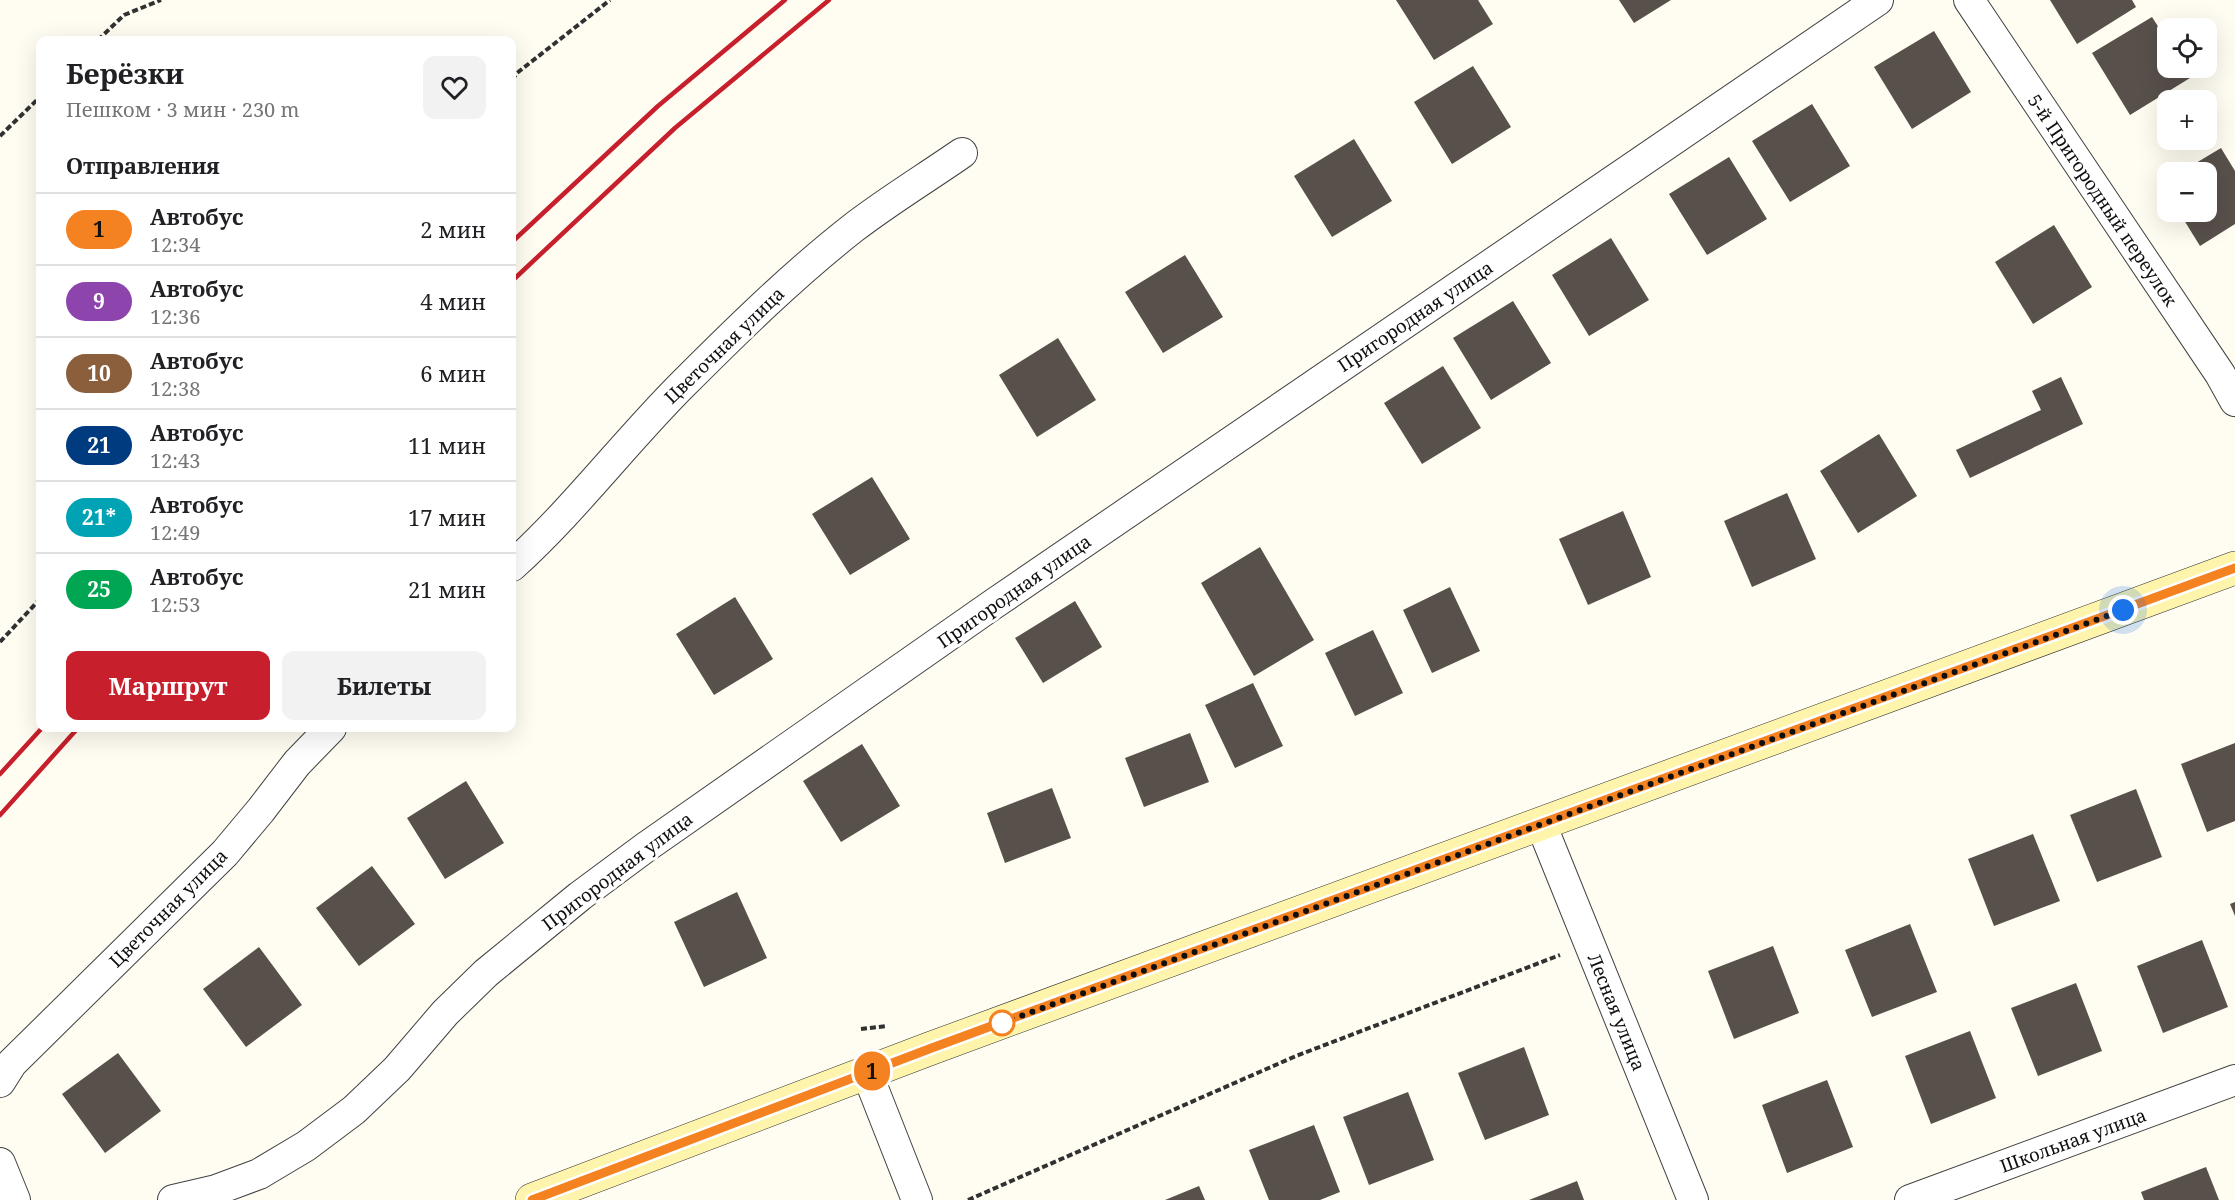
<!DOCTYPE html>
<html lang="ru">
<head>
<meta charset="utf-8">
<style>
  body { margin:0; font-family:"Noto Serif",serif; background:#f2f2f2; color:#202124; height:100vh; display:flex; flex-direction:column; font-size:22px; white-space:nowrap }
  * { box-sizing:border-box; margin:0 }
  p { font-size:20px; color:#757577 }
  .icon { flex:none; width:33px; height:33px; fill:none; stroke:currentColor; stroke-width:2; stroke-linecap:round; stroke-linejoin:round }
  .map { position:relative; flex:1; overflow:hidden }
  .side { position:absolute; left:36px; top:36px; width:480px; height:696px; display:flex; flex-direction:column; background:#fff; border-radius:12px; box-shadow:0 6px 24px #0002 }
  .side>* { flex:none }
  .badge { padding:0 12px; border-radius:20px; font-size:21px; line-height:39px }
  .fabs { position:absolute; left:2157px; top:18px; display:grid; gap:12px }
  .fabs a { display:grid; place-items:center; width:60px; height:60px; border-radius:12px; background:#fff; box-shadow:0 6px 24px #0002; font-size:30px }
  .you { position:absolute; width:30px; height:30px; margin:-15px; border:4px solid #fff; border-radius:50%; background:#1a73e8; box-shadow:0 0 0 9px #1a73e833 }
  .map>.badge { position:absolute; translate:-50% -50%; box-shadow:0 0 0 3px #fff }
  h2 { padding:0 30px; font-size:22px; line-height:54px }
  .round { display:grid; place-items:center; flex:none; width:63px; height:63px; border-radius:12px; background:#f2f2f2 }
  .head { display:flex; align-items:center; justify-content:space-between; height:102px; padding:0 30px }
  h1 { font-size:28px; font-weight:700; line-height:45px }
  .action { display:flex; gap:12px; margin-top:auto; padding:12px 30px }
  .action a { flex:1; height:69px; border-radius:12px; background:#c71f2b; color:#fff; font-size:24px; font-weight:700; line-height:69px; text-align:center }
  .action a+a { background:#f2f2f2; color:#202124 }
  ul { padding:0; list-style:none }
  li { display:flex; align-items:center; gap:18px; height:72px; padding:0 30px; border-top:2px solid #e0e0e0 }
  li div { flex:1 }
  li b { display:block; font-size:22px }
  li em { font-style:normal }
  li .badge { min-width:66px; font-weight:700; text-align:center }
  .map>svg:first-child { display:block }
  .building { fill:#58504b }
  .lines { fill:none; stroke-linecap:round; stroke-linejoin:round }
  .street-casing { stroke:#424242; stroke-width:32 }
  .secondary-casing { stroke:#313131; stroke-width:34 }
  .path { stroke:#313131; stroke-width:4; stroke-dasharray:6 3; stroke-linecap:butt }
  .street { stroke:#fff; stroke-width:30 }
  .secondary { stroke:#fff4ac; stroke-width:33 }
  .rail { stroke:#c71f2b; stroke-width:4.5 }
  .line-casing { stroke:#fff; stroke-width:14 }
  .line { stroke:#f58220; stroke-width:9 }
  .walk { stroke:#0f0f0f; stroke-width:6; stroke-dasharray:0 10.8 }
  .stop-dot { fill:#fff; stroke:#f58220; stroke-width:3 }
  .labels { text-anchor:middle; dominant-baseline:central; stroke-width:6; stroke-linejoin:round; paint-order:stroke }
  .street-label { font-size:18px; fill:#0f0f0f; stroke:#fff }
</style>
</head>
<body>
<div class="map">
<svg width="2235" height="1200" viewBox="0 0 2235 1200">
  <rect width="100%" height="100%" fill="#fffcf1"/>
  <path class="building" d="M 1396,0 L 1478,0 L 1493,24 L 1434,60 Z
    M 1619,0 L 1671,0 L 1634,23 Z
    M 2050,0 L 2132,0 L 2136,7 L 2077,44 Z
    M 2152,17 L 2168,42 L 2168,68 L 2183,68 L 2190,78 L 2130,115 L 2092,53 Z
    M 1934,31 L 1971,92 L 1912,129 L 1874,67 Z
    M 1473,66 L 1511,127 L 1452,164 L 1414,102 Z
    M 1812,104 L 1850,166 L 1790,202 L 1752,141 Z
    M 1354,139 L 1392,201 L 1332,237 L 1294,176 Z
    M 2221,148 L 2235,171 L 2235,224 L 2200,246 L 2179,212 L 2206,212 L 2206,172 L 2181,172 Z
    M 1729,157 L 1767,219 L 1707,255 L 1669,194 Z
    M 2054,225 L 2092,287 L 2033,324 L 1995,262 Z
    M 1611,238 L 1649,300 L 1589,336 L 1552,275 Z
    M 1185,255 L 1223,317 L 1163,353 L 1125,292 Z
    M 1513,301 L 1551,363 L 1491,400 L 1453,338 Z
    M 1058,338 L 1096,400 L 1037,437 L 999,375 Z
    M 1443,366 L 1481,428 L 1422,464 L 1384,403 Z
    M 2061,377 L 2083,424 L 1970,478 L 1956,450 L 2041,410 L 2032,391 Z
    M 1879,434 L 1917,496 L 1858,533 L 1820,471 Z
    M 872,477 L 910,539 L 850,575 L 812,514 Z
    M 1787,493 L 1816,559 L 1752,587 L 1724,521 Z
    M 1623,511 L 1651,577 L 1588,605 L 1559,539 Z
    M 1260,547 L 1314,640 L 1254,676 L 1201,583 Z
    M 1450,587 L 1480,651 L 1432,673 L 1403,610 Z
    M 735,597 L 773,659 L 714,695 L 676,634 Z
    M 1075,601 L 1102,647 L 1043,683 L 1015,638 Z
    M 1373,630 L 1403,693 L 1355,716 L 1325,653 Z
    M 1253,683 L 1283,746 L 1235,768 L 1205,705 Z
    M 1190,733 L 1209,782 L 1144,807 L 1125,758 Z
    M 2235,743 L 2235,821 L 2207,832 L 2181,764 Z
    M 862,744 L 900,806 L 841,842 L 803,781 Z
    M 466,781 L 504,843 L 445,879 L 407,818 Z
    M 1052,788 L 1071,838 L 1005,863 L 987,813 Z
    M 2136,789 L 2162,857 L 2097,882 L 2070,815 Z
    M 2033,834 L 2060,901 L 1994,926 L 1968,859 Z
    M 372,866 L 415,924 L 359,966 L 316,908 Z
    M 737,892 L 767,958 L 704,987 L 674,922 Z
    M 2235,902 L 2235,916 L 2230,904 Z
    M 1910,924 L 1937,992 L 1872,1017 L 1845,950 Z
    M 2202,940 L 2228,1007 L 2163,1033 L 2137,966 Z
    M 1773,946 L 1799,1013 L 1734,1039 L 1708,971 Z
    M 259,947 L 302,1005 L 246,1047 L 203,989 Z
    M 2076,983 L 2102,1051 L 2038,1076 L 2011,1008 Z
    M 1970,1031 L 1996,1098 L 1931,1124 L 1905,1056 Z
    M 1524,1047 L 1549,1115 L 1485,1140 L 1458,1073 Z
    M 118,1053 L 161,1111 L 105,1153 L 62,1094 Z
    M 1827,1080 L 1853,1147 L 1787,1173 L 1762,1105 Z
    M 1408,1092 L 1434,1160 L 1369,1185 L 1343,1117 Z
    M 1314,1125 L 1340,1192 L 1320,1200 L 1269,1200 L 1249,1150 Z
    M 2206,1167 L 2219,1200 L 2144,1200 L 2141,1192 Z
    M 1577,1181 L 1584,1200 L 1529,1200 Z
    M 1199,1186 L 1205,1200 L 1165,1200 Z"/>
  <g class="lines">
    <defs>
      <path id="street" d="M 1969,0 L 2220,374 L 2235,401
        M 512,566 C 574,510 624,443 683,384 C 737,330 793,275 853,228 C 888,201 926,178 962,153
        M 1541,824 L 1693,1200
        M 867,1073 L 917,1200
        M 0,1082 L 12,1063 L 225,853 L 261,810 L 297,763 L 331,728
        M 0,1163 L 15,1200
        M 173,1200 L 216,1190 L 259,1174 L 306,1146 L 354,1110 L 397,1069 L 445,1013 L 486,973 L 580,896 L 646,847 L 995,603 L 1878,0
        M 1910,1200 L 2235,1080"/>
      <path id="secondary" d="M 532,1200 L 929,1049 L 2235,568"/>
    </defs>
    <use href="#street" class="street-casing"/>
    <use href="#secondary" class="secondary-casing"/>
    <path class="path" d="M 98,40 L 124,15 L 161,0
      M 512,80 L 517,73 L 610,0
      M 0,136 L 40,97
      M 0,642 L 40,599
      M 861,1029 L 887,1026
      M 968,1200 L 1296,1056 L 1560,955"/>
    <use href="#street" class="street"/>
    <use href="#secondary" class="secondary"/>
    <path class="rail" d="M 512,242 L 658,106 L 785,0
      M 512,281 L 675,128 L 829,0
      M 0,774 L 42,728
      M 0,815 L 78,728"/>
  </g>
  <g class="lines">
    <defs>
      <path id="line" d="M 532,1200 L 929,1049 L 2235,568"/>
    </defs>
    <use href="#line" class="line-casing"/>
    <use href="#line" class="line"/>
    <path class="walk" d="M 1002,1023 L 2123,610"/>
  </g>
  <circle class="stop-dot" cx="1002" cy="1023" r="12"/>
  <g class="labels">
    <g class="street-label">
      <text transform="translate(2103 200) rotate(56)">5-й Пригородный переулок</text>
      <text transform="translate(1415 316) rotate(-34)">Пригородная улица</text>
      <text transform="translate(724 345) rotate(-44)">Цветочная улица</text>
      <text transform="translate(1014 591) rotate(-35)">Пригородная улица</text>
      <text transform="translate(617 871) rotate(-37)">Пригородная улица</text>
      <text transform="translate(168 908) rotate(-45)">Цветочная улица</text>
      <text transform="translate(1617 1012) rotate(68)">Лесная улица</text>
      <text transform="translate(2073 1140) rotate(-20)">Школьная улица</text>
    </g>
  </g>
</svg>
<div class="fabs">
<a><svg class="icon" aria-label="locate" viewBox="0 0 24 24"><circle cx="12" cy="12" r="6"/><path d="M12 2v4M12 18v4M2 12h4M18 12h4"/></svg></a>
<a>+</a>
<a>−</a>
</div>
<div class="you" style="left:2123px;top:610px"></div>
<b class="badge" style="left:872px;top:1071px;background:#f58220;color:#111">1</b>
<section class="side">
<div class="head"><div><h1>Берёзки</h1><p>Пешком · 3 мин · 230 m</p></div><a class="round"><svg class="icon" aria-label="heart" viewBox="0 0 24 24"><path d="M12 20l-8-8c-3-5 5-10 8-4 3-6 11-1 8 4z"/></svg></a></div>
<h2>Отправления</h2>
<ul>
<li><span class="badge" style="background:#f58220;color:#111">1</span><div><b>Автобус</b><p>12:34</p></div><em>2 мин</em></li>
<li><span class="badge" style="background:#8e44ad;color:#fff">9</span><div><b>Автобус</b><p>12:36</p></div><em>4 мин</em></li>
<li><span class="badge" style="background:#8b5e3c;color:#fff">10</span><div><b>Автобус</b><p>12:38</p></div><em>6 мин</em></li>
<li><span class="badge" style="background:#003b80;color:#fff">21</span><div><b>Автобус</b><p>12:43</p></div><em>11 мин</em></li>
<li><span class="badge" style="background:#00a3b4;color:#fff">21*</span><div><b>Автобус</b><p>12:49</p></div><em>17 мин</em></li>
<li><span class="badge" style="background:#00a651;color:#fff">25</span><div><b>Автобус</b><p>12:53</p></div><em>21 мин</em></li>
</ul>
<div class="action"><a>Маршрут</a><a>Билеты</a></div>
</section>
</div>
</body>
</html>
